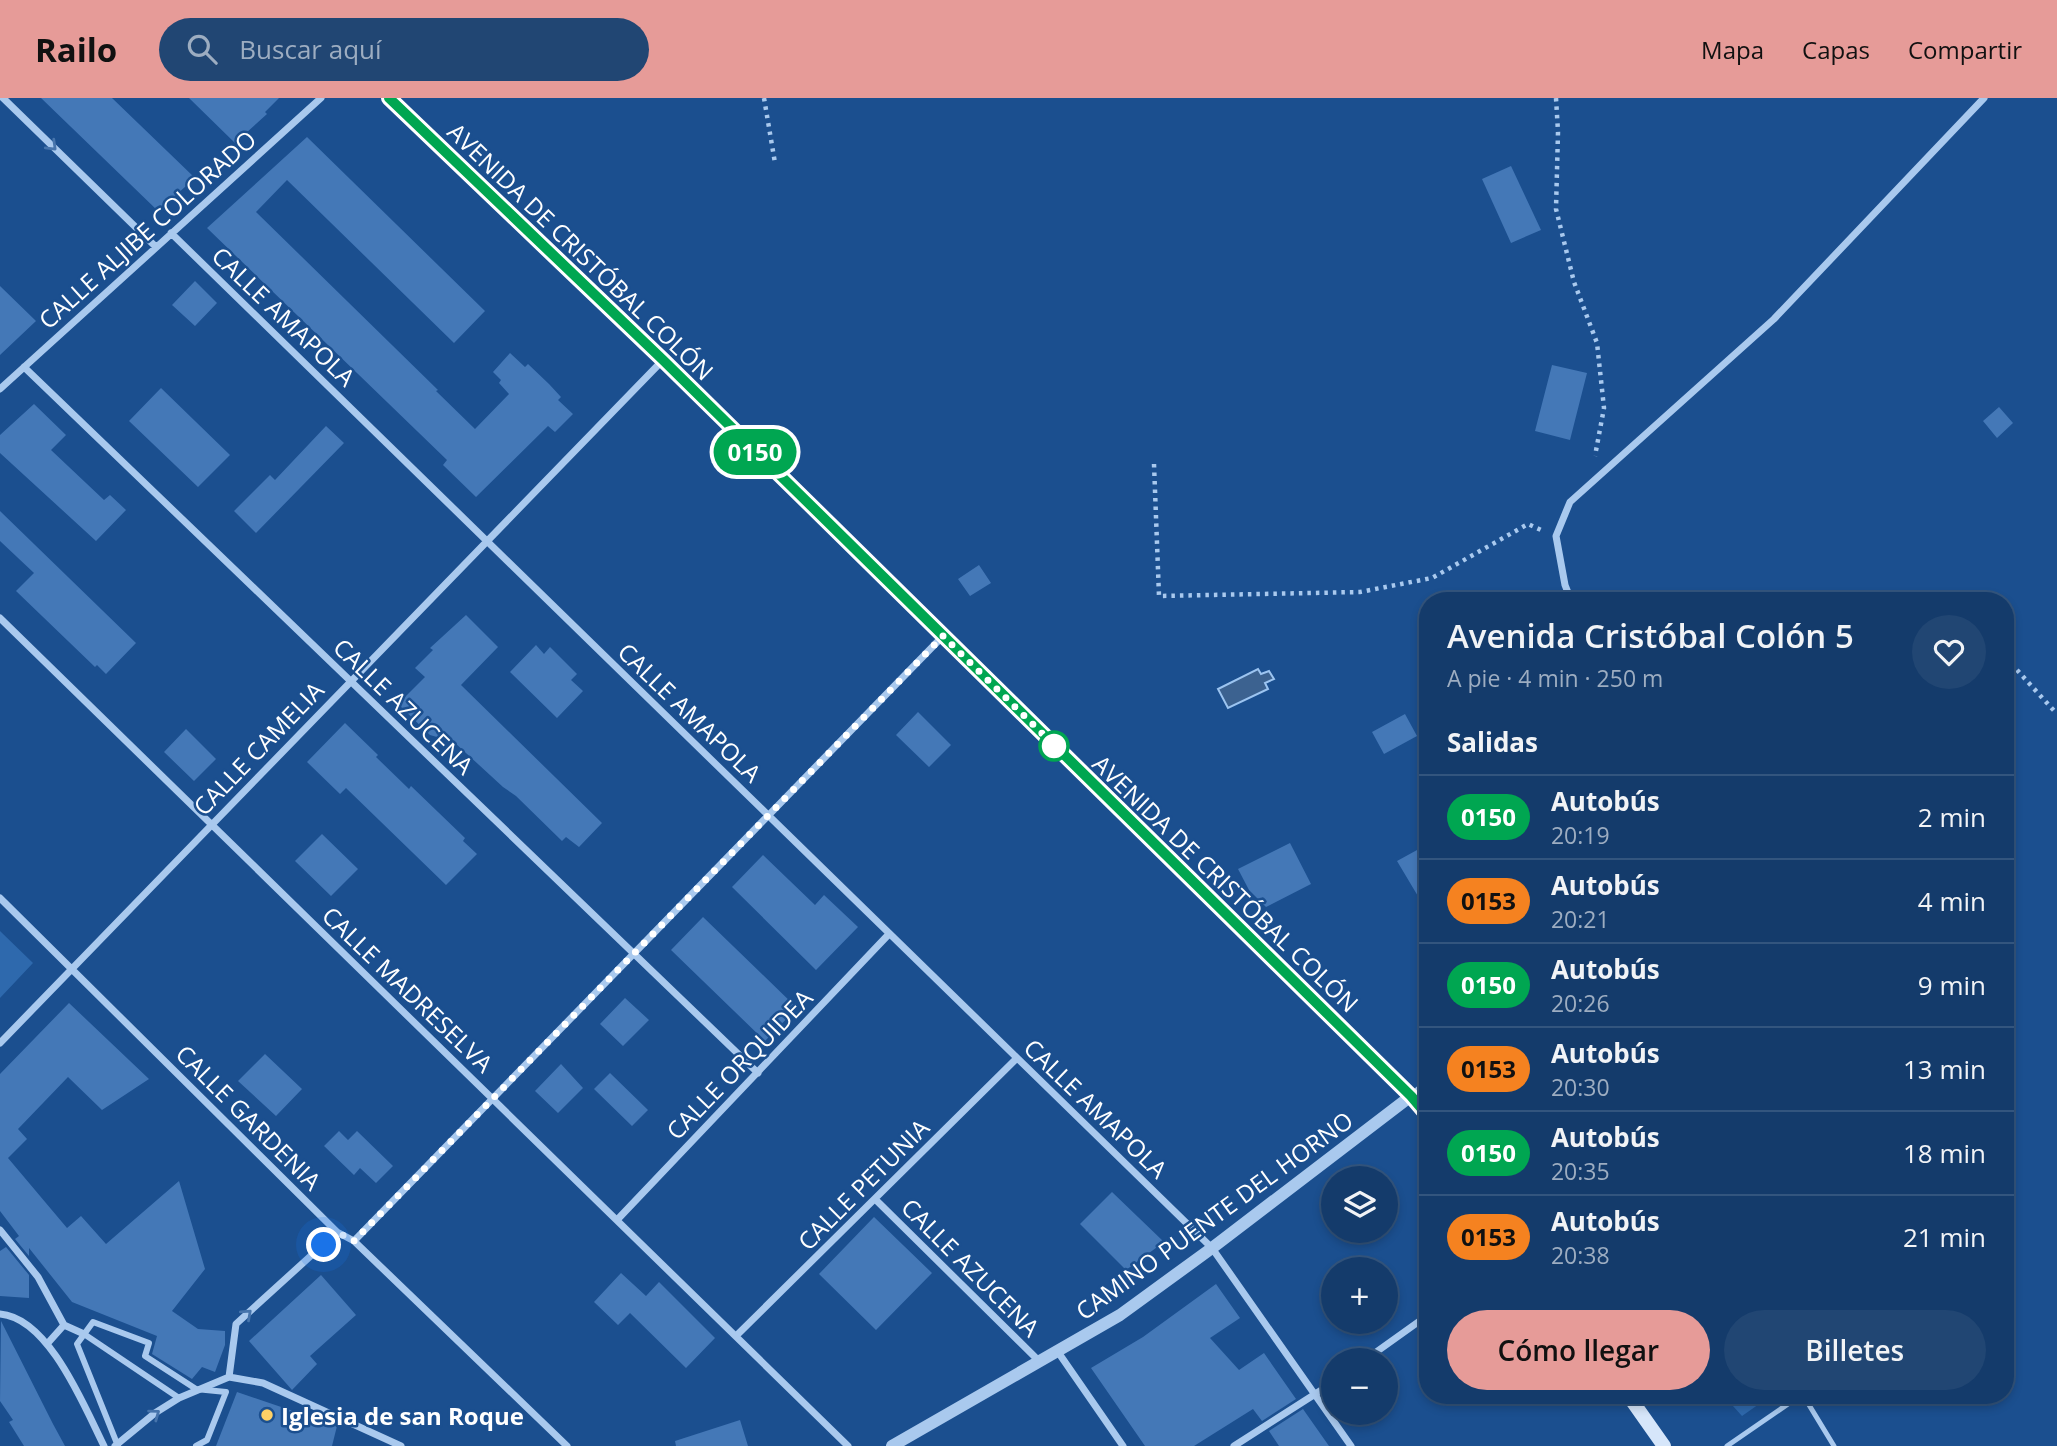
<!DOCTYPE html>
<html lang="es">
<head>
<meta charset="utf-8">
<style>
  body { margin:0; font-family:"Open Sans",sans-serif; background:#214673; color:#f1f3f6; height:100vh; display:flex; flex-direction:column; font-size:26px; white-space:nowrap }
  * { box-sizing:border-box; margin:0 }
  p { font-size:23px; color:#9dadc1 }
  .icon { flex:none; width:38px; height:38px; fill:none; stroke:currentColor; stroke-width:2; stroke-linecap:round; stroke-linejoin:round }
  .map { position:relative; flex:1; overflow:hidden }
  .drawer { position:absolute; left:1419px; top:494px; width:595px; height:812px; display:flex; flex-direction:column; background:#143b6b; border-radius:28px; box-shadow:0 4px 10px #0003,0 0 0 2px #33557e }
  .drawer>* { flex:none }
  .badge { padding:0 14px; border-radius:23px; font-size:24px; line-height:46px }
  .controls { position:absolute; left:1321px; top:1068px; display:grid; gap:14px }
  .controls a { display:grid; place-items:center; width:77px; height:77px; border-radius:50%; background:#143b6b; box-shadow:0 4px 10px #0003,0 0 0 2px #33557e; font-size:35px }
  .you { position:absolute; width:35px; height:35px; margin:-18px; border:5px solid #fff; border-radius:50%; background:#1a73e8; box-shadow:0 0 0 10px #1a73e833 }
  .map>.badge { position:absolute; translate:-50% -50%; box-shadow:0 0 0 4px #fff }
  h2 { padding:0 28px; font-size:26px; line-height:63px }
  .round { display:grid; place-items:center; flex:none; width:74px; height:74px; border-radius:37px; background:#214673 }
  .overview { display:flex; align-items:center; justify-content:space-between; height:119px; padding:0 28px }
  h1 { font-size:33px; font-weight:600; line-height:52px }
  .primary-button { display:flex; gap:14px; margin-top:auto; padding:14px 28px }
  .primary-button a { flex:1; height:80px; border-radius:42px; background:#e69b98; color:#111; font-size:28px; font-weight:600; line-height:80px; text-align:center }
  .primary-button a+a { background:#214673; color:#f1f3f6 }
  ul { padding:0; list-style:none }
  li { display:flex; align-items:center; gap:21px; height:84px; padding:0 28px; border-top:2px solid #33557e }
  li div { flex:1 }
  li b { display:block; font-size:26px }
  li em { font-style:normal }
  li .badge { min-width:77px; font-weight:700; text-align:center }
  header { display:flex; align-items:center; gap:42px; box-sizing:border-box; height:98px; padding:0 35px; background:#e69b98; color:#111 }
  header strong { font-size:33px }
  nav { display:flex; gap:38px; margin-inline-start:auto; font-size:24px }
  .search { width:490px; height:63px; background:#214673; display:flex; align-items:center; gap:18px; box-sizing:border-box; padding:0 24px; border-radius:38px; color:#9dadc1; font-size:26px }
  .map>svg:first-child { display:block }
  .green { fill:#2e69ad }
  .water { fill:#3c6290; stroke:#9cc4f0; stroke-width:2 }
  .building { fill:#4478b7 }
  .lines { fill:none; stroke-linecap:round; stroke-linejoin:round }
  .path { stroke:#a9c9ee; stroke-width:4.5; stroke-dasharray:3.5 5; stroke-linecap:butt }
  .service { stroke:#a9c9ee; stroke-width:5 }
  .pedestrian { stroke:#a9c9ee; stroke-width:6 }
  .minor { stroke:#a9c9ee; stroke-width:7 }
  .tertiary { stroke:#a9c9ee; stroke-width:12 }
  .secondary { stroke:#d6e6fa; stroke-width:14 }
  .oneway { stroke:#4674ac }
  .line-casing { stroke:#fff; stroke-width:16 }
  .line { stroke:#00a651; stroke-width:10 }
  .walk { stroke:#fff; stroke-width:7; stroke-dasharray:0 12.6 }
  .stop-dot { fill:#fff; stroke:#00a651; stroke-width:3.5 }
  .poi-dot { fill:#ffd166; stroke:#1b4f8f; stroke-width:2.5 }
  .labels { text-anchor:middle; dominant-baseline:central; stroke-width:5; stroke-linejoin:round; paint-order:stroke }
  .street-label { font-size:24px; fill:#fff; stroke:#1b4f8f }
  .poi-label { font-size:24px; font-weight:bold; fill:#fff; stroke:#1b4f8f; text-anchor:start }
</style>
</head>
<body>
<header>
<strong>Railo</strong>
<div class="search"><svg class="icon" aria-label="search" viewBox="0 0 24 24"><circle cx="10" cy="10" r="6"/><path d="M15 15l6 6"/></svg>Buscar aquí</div>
<nav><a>Mapa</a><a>Capas</a><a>Compartir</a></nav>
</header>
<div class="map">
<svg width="2057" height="1348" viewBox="0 0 2057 1348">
  <rect width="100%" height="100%" fill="#1b4f8f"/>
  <path class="green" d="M 0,833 L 33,865 L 0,900 Z
    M 1723,1297 L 1772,1297 L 1742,1318 Z"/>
  <path class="water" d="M 1258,571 L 1261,576 L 1269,573 L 1274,581 L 1265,585 L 1268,591 L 1228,610 L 1218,591 Z"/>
  <path class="building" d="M 41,0 L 112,0 L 195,80 L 158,113 Z
    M 189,0 L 279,0 L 265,14 L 267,16 L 235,45 Z
    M 307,39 L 485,213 L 454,245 L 287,82 L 256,114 L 438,292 L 436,293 L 475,331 L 509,296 L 499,285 L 501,282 L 493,274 L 510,255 L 525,269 L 528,266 L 549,286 L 561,299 L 558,302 L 573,316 L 555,334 L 548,328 L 476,399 L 443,367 L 447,362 L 207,130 Z
    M 1511,68 L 1541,132 L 1511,145 L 1482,81 Z
    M 195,183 L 217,205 L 195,228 L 172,207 Z
    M 0,188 L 36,223 L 0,257 Z
    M 1552,267 L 1587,275 L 1570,342 L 1535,333 Z
    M 161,290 L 230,357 L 198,389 L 129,323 Z
    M 34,306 L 66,337 L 51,352 L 104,402 L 110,397 L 126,412 L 96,443 L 0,355 L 0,337 Z
    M 1999,309 L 2013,325 L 1997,340 L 1983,323 Z
    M 326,328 L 344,345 L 256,435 L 234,413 L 270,377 L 275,382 Z
    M 0,413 L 136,545 L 106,576 L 97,567 L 95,569 L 16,493 L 34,475 L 0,443 Z
    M 979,467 L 991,485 L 970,498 L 958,481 Z
    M 466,517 L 498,549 L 461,587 L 602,725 L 579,749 L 566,739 L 562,743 L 516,698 L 503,689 L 454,644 L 430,637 L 398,606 L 425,579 L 415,570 L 433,552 L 430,550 Z
    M 536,547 L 544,556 L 550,549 L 577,576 L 571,582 L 583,593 L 557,620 L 510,574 Z
    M 918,614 L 951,647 L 929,669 L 896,637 Z
    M 1405,616 L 1417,638 L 1384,656 L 1372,634 Z
    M 345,625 L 378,657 L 376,659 L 409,691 L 411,688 L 465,740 L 463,743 L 477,756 L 446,787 L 346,690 L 340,696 L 307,664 Z
    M 186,631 L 216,661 L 194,683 L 164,654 Z
    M 322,736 L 358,771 L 331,798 L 295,763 Z
    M 1290,745 L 1311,786 L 1266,809 L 1249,792 L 1238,771 Z
    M 1428,746 L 1428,815 L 1397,763 Z
    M 763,757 L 815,807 L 824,797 L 858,829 L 816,872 L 732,789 Z
    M 703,819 L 797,910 L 765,943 L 671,852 Z
    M 625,900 L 649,922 L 623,948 L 600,926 Z
    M 69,905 L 149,981 L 102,1012 L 68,979 L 18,1031 L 27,1041 L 8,1060 L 67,1130 L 81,1118 L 106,1146 L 179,1083 L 205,1171 L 172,1213 L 198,1231 L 225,1233 L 225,1247 L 215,1274 L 202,1269 L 192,1281 L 152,1256 L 157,1238 L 72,1204 L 29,1150 L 29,1158 L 15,1141 L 19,1138 L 0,1113 L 0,976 Z
    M 265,956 L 302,991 L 276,1018 L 238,983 Z
    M 561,966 L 583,990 L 558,1015 L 535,993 Z
    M 610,975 L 648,1012 L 632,1028 L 594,991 Z
    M 339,1033 L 348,1042 L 357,1033 L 393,1068 L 376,1085 L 360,1070 L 354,1077 L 324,1048 Z
    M 1112,1094 L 1164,1144 L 1126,1172 L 1080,1126 Z
    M 874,1119 L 932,1175 L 876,1232 L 819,1176 Z
    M 6,1149 L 29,1177 L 29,1200 L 0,1198 L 0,1153 Z
    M 621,1175 L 646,1198 L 659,1184 L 715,1240 L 686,1270 L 630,1215 L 618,1227 L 594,1204 Z
    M 321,1177 L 356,1217 L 310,1258 L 317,1266 L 292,1292 L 249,1243 Z
    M 1216,1186 L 1240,1220 L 1210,1240 L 1239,1272 L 1264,1255 L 1296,1301 L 1262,1323 L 1253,1311 L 1194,1348 L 1145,1348 L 1091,1270 L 1143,1239 Z
    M 1,1223 L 53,1326 L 65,1348 L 24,1348 L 9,1324 L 13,1322 L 0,1303 Z
    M 237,1294 L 337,1328 L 332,1348 L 216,1348 Z
    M 1303,1311 L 1310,1321 L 1329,1348 L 1279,1348 L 1269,1333 Z
    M 740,1322 L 748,1348 L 676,1348 L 675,1343 Z"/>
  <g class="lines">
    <path class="path" d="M 764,0 L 775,65
      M 1556,0 L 1558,34 L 1556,111 L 1574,184 L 1597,245 L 1604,310 L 1595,358
      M 1154,366 L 1159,498 L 1360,494 L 1432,480 L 1528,426 L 1541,432
      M 2017,572 L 2057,616"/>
    <path class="service" d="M 1803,1297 L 1834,1348
      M 1727,1348 L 1801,1297"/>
    <path class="pedestrian" d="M 84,1236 L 179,1300
      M 118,1348 L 77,1246 L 93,1224 L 149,1245 L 145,1258 L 196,1291 L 226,1294 L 207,1342 L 196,1348"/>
    <path class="minor" d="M 3,0 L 156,149
      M 171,135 L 1212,1150 L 1351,1348
      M 24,269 L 758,975
      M 0,291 L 321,0
      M 1571,502 L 1565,487 L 1556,438 L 1570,404 L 1774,221 L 1984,0
      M 0,520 L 848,1348
      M 0,800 L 337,1134 L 354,1143 L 567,1348
      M 0,945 L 663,262
      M 1411,998 L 1428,984
      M 876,1102 L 1040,1264
      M 617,1122 L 889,836
      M 0,1132 L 38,1179 L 64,1227
      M 354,1143 L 943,538
      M 0,1216 C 49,1220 84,1308 104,1348
      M 64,1227 L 84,1236
      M 736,1238 L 1017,960
      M 47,1246 L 64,1227
      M 1058,1254 L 1123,1348
      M 1365,1262 L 1428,1217
      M 229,1279 L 236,1226 L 337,1134
      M 115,1348 L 155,1315 L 179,1300 L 229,1279 L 263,1285 L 401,1348
      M 1234,1348 L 1334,1284"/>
    <path class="tertiary" d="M 892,1348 L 1120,1217 L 1212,1150 L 1411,998"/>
    <path class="secondary" d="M 389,0 L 663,262 L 1411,998 L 1428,1018
      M 1628,1297 L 1664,1348"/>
  </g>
  <defs><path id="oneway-chevron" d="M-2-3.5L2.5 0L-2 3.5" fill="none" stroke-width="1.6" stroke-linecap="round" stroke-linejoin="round" transform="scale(1.75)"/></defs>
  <g class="oneway">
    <use href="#oneway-chevron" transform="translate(52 48) rotate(44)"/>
    <use href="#oneway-chevron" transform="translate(247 1216) rotate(-42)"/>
    <use href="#oneway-chevron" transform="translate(155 1316) rotate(-36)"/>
  </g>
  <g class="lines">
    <defs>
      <path id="line" d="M 389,0 L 663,262 L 1411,998 L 1428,1018"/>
    </defs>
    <use href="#line" class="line-casing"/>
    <use href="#line" class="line"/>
    <path class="walk" d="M 324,1147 L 337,1134 L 354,1143 L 943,538 L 1060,653 L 1054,648"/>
  </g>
  <circle class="stop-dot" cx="1054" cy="648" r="14"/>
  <circle class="poi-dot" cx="267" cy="1317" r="7"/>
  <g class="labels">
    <g class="street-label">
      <text transform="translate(147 131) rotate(-42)">CALLE ALJIBE COLORADO</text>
      <text transform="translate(581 153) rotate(44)">AVENIDA DE CRISTÓBAL COLÓN</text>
      <text transform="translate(284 218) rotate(44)">CALLE AMAPOLA</text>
      <text transform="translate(404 608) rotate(44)">CALLE AZUCENA</text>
      <text transform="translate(690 614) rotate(44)">CALLE AMAPOLA</text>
      <text transform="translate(258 650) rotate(-46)">CALLE CAMELIA</text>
      <text transform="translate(1226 785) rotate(44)">AVENIDA DE CRISTÓBAL COLÓN</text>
      <text transform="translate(408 891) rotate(44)">CALLE MADRESELVA</text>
      <text transform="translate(739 966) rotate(-46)">CALLE ORQUIDEA</text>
      <text transform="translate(1096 1010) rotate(44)">CALLE AMAPOLA</text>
      <text transform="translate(249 1019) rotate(45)">CALLE GARDENIA</text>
      <text transform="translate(863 1086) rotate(-45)">CALLE PETUNIA</text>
      <text transform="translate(1214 1117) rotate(-36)">CAMINO PUENTE DEL HORNO</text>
      <text transform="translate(971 1169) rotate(45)">CALLE AZUCENA</text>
    </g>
    <g class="poi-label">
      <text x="281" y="1317">Iglesia de san Roque</text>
    </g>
  </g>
</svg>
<div class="controls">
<a><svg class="icon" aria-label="layers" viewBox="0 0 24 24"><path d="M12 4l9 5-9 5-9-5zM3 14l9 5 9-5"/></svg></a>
<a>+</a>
<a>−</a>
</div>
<div class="you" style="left:324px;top:1147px"></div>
<b class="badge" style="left:755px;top:354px;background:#00a651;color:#fff">0150</b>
<section class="drawer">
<div class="overview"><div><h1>Avenida Cristóbal Colón 5</h1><p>A pie · 4 min · 250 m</p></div><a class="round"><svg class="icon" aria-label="heart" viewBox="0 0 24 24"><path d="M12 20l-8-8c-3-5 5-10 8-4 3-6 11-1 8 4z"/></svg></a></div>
<h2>Salidas</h2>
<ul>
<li><span class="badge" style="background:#00a651;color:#fff">0150</span><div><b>Autobús</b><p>20:19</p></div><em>2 min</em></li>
<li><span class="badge" style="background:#f58220;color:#111">0153</span><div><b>Autobús</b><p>20:21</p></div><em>4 min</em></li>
<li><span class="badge" style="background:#00a651;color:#fff">0150</span><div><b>Autobús</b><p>20:26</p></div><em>9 min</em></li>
<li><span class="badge" style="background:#f58220;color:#111">0153</span><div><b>Autobús</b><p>20:30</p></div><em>13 min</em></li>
<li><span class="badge" style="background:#00a651;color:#fff">0150</span><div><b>Autobús</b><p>20:35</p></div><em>18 min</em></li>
<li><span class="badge" style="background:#f58220;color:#111">0153</span><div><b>Autobús</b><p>20:38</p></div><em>21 min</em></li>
</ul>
<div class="primary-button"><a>Cómo llegar</a><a>Billetes</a></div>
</section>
</div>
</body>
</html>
